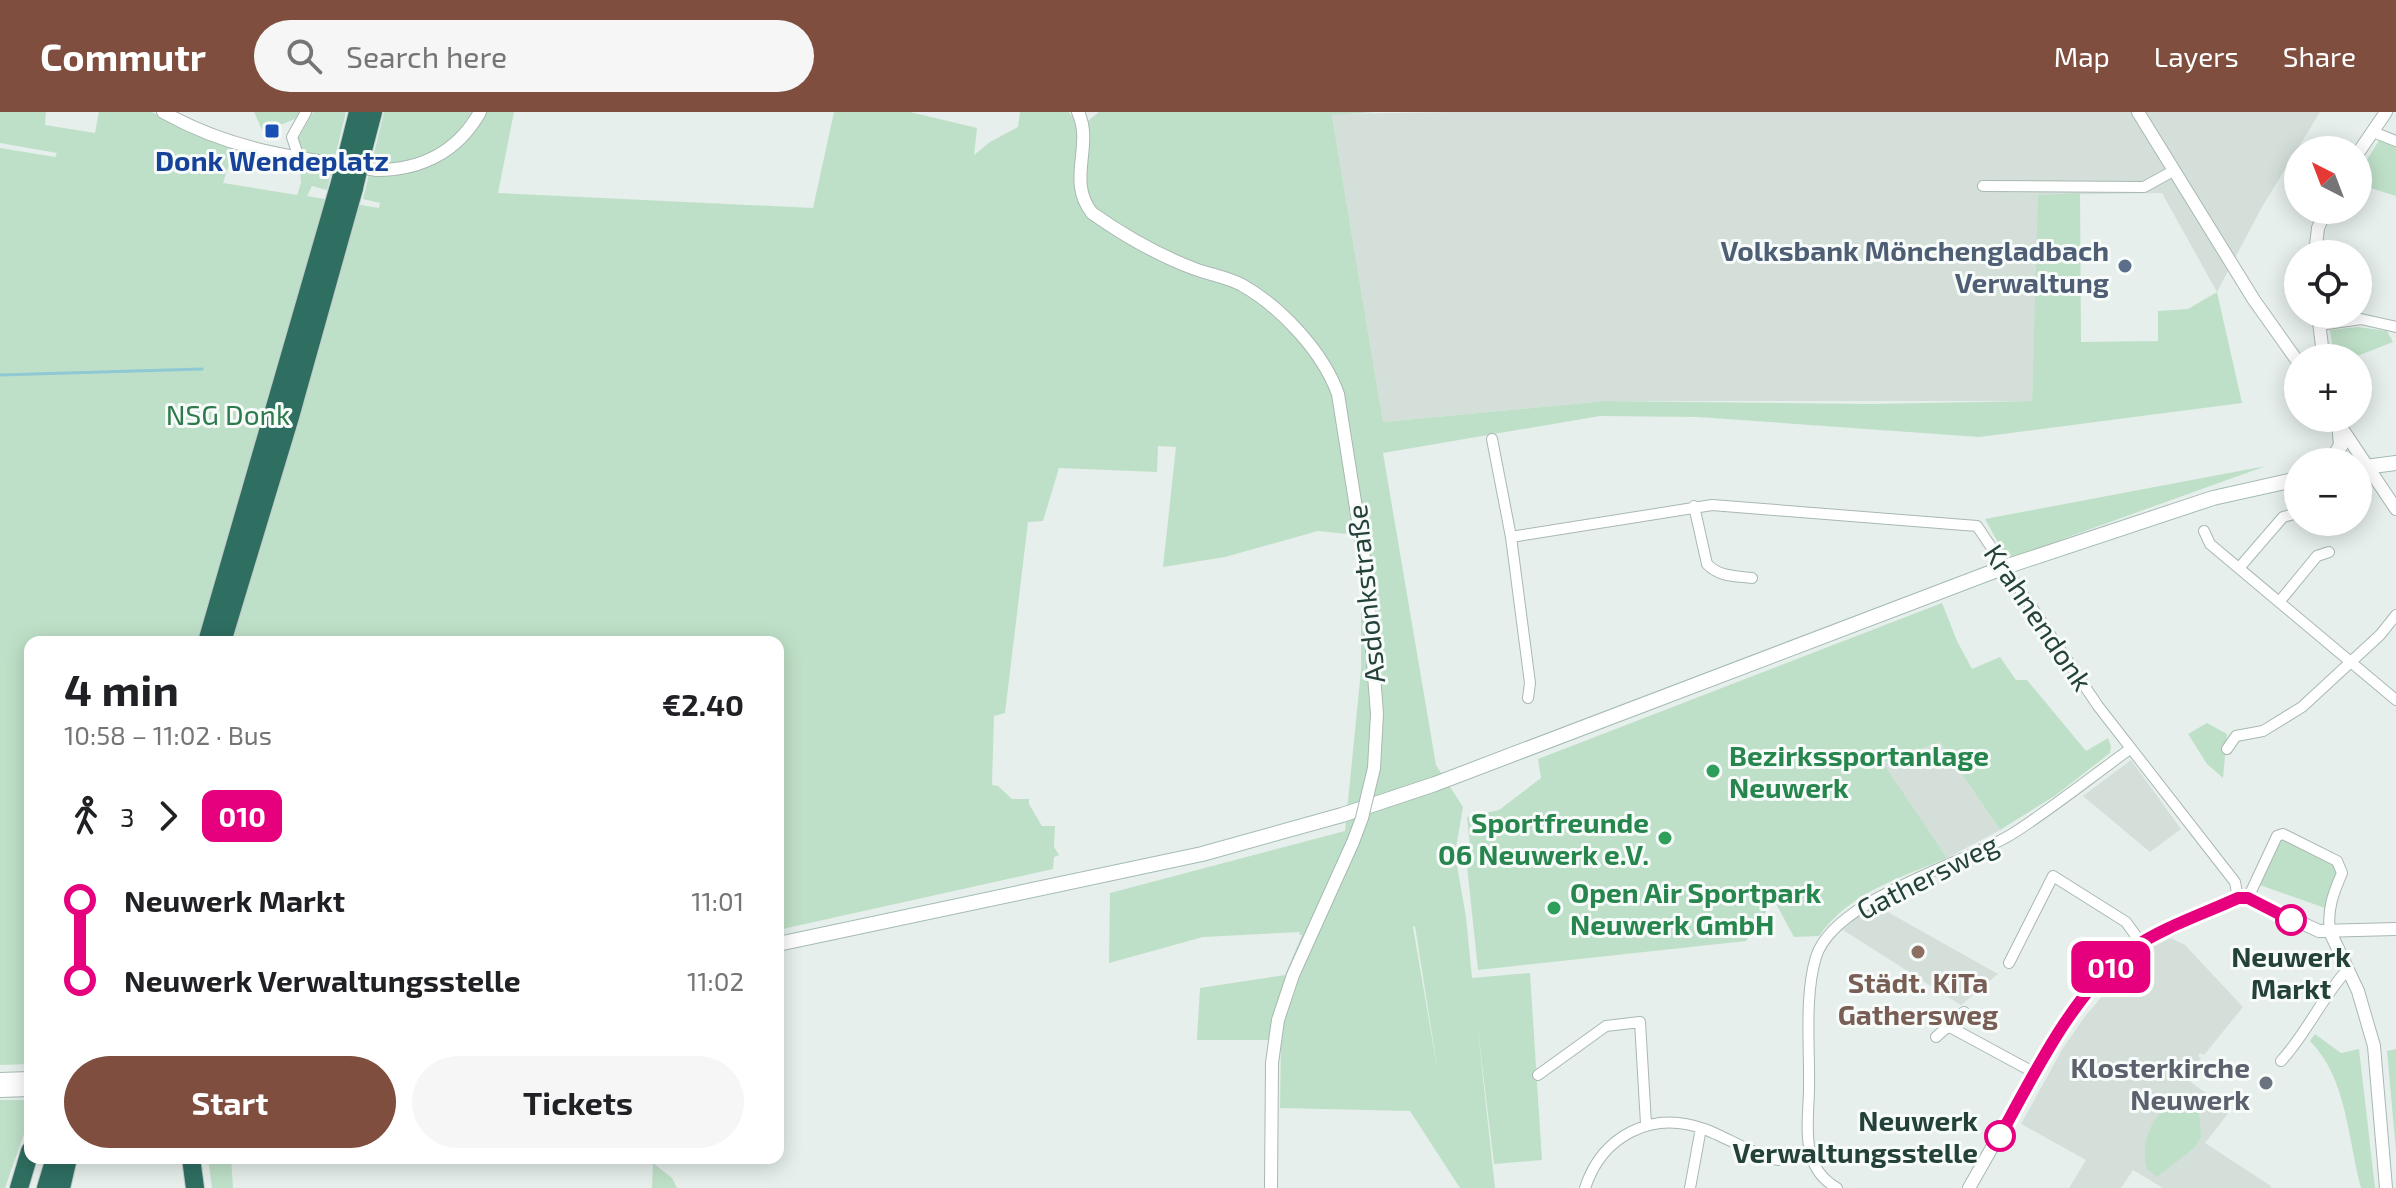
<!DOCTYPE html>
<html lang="en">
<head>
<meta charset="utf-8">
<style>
  body { margin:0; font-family:"Exo 2",sans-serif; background:#f6f6f6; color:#202124; height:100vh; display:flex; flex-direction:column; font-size:30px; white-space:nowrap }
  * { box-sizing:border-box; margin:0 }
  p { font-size:26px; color:#757577 }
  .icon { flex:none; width:44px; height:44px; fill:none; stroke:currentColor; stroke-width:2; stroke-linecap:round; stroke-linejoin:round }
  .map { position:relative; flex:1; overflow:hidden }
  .side { position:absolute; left:24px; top:524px; width:760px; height:528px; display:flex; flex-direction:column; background:#fff; border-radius:16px; box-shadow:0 4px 20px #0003 }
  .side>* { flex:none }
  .badge { padding:0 16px; border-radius:12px; font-size:28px; line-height:52px }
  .needle { width:52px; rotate:318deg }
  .fabs { position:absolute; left:2284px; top:24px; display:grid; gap:16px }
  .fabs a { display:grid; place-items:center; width:88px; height:88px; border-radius:50%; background:#fff; box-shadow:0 4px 20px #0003; font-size:40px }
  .map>.badge { position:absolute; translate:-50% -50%; box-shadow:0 0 0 4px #fff }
  .legs { display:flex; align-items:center; gap:12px; height:88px; padding:0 40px; font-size:26px }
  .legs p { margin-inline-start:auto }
  .overview { display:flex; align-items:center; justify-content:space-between; height:136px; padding:0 40px }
  h1 { font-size:44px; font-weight:700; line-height:60px }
  .primary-button { display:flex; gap:16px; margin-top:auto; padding:16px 40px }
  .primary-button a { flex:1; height:92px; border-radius:48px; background:#7f4e3f; color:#fff; font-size:32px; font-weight:700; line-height:92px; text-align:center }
  .primary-button a+a { background:#f6f6f6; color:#202124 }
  ul { padding:0 40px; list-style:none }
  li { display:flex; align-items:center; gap:28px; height:80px; font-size:30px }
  li i { display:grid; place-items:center; width:12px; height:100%; margin:0 10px; background:currentColor }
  li i::after { content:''; width:20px; height:20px; margin:-10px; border:6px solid; border-radius:50%; background:#fff }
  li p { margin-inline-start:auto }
  li:first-child i { background:linear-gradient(#0000 50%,currentColor 0) }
  li:last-child i { background:linear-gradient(currentColor 50%,#0000 0) }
  header { display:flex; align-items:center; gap:48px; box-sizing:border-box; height:112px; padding:0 40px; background:#7f4e3f; color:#fff }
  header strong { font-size:38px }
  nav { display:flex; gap:44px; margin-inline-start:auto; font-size:28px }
  .search { width:560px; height:72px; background:#f6f6f6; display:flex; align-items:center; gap:20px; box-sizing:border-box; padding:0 28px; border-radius:44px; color:#757577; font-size:30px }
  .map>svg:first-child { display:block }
  .built { fill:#d4dfda }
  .green { fill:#bfe0c8; fill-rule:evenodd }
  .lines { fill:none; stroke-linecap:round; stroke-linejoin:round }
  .stream { stroke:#8ec9d4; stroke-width:3 }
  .minor-casing { stroke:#a8b8b2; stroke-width:12 }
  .tertiary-casing { stroke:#a8b8b2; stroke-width:14 }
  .secondary-casing { stroke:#a4bbb3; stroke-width:16 }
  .motorway-casing { stroke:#c2cac8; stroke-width:20 }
  .minor { stroke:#fff; stroke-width:10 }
  .tertiary { stroke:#fff; stroke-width:12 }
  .secondary { stroke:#fff; stroke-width:14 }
  .motorway { stroke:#2f6f62; stroke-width:18 }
  .tertiary-bridge-casing { stroke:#a8b8b2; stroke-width:14; stroke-linecap:butt }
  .motorway-bridge-casing { stroke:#c2cac8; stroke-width:20; stroke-linecap:butt }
  .tertiary-bridge { stroke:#fff; stroke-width:12 }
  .motorway-bridge { stroke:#2f6f62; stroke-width:18 }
  .line-1-casing { stroke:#fff; stroke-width:18 }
  .line-1 { stroke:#e6007e; stroke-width:12 }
  .transit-dot { fill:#1a4fb4; stroke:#f7fbf9; stroke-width:3 }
  .service-dot { fill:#5c6f8a; stroke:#f7fbf9; stroke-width:3 }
  .leisure-dot { fill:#2e9e5b; stroke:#f7fbf9; stroke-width:3 }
  .stop-1-dot { fill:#fff; stroke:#e6007e; stroke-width:4 }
  .education-dot { fill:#8d6e63; stroke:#f7fbf9; stroke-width:3 }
  .worship-dot { fill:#6b7280; stroke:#f7fbf9; stroke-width:3 }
  .labels { text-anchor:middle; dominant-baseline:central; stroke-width:6; stroke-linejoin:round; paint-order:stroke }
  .transit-label { font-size:28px; font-weight:bold; fill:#164399; stroke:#f7fbf9 }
  .service-label { font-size:28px; font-weight:bold; fill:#4e5e75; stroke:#f7fbf9; text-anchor:end }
  .park-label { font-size:28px; fill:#2d7a4b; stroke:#f7fbf9 }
  .street-label { font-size:28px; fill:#24423a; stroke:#f7fbf9 }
  .leisure-label { font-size:28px; font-weight:bold; fill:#27864d; stroke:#f7fbf9; text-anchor:start }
  .stop-label { font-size:28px; font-weight:bold; fill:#24423a; stroke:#f7fbf9 }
  .education-label { font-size:28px; font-weight:bold; fill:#785e54; stroke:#f7fbf9 }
  .worship-label { font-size:28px; font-weight:bold; fill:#5b616d; stroke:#f7fbf9; text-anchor:end }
</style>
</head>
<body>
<header>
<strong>Commutr</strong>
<div class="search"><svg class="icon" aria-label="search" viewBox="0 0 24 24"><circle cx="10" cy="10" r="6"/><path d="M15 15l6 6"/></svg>Search here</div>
<nav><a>Map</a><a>Layers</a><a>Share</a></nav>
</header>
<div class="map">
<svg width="2396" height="1076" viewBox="0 0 2396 1076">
  <rect width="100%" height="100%" fill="#e6efeb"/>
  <path class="built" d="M 1453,0 L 2320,0 L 2262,95 L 2217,180 L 2162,81 L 2039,83 L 2032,289 L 1605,289 L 1383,310 L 1332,2 Z
    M 1940,630 L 2000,718 L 1947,746 L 1882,652 Z
    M 2131,648 L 2181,717 L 2150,740 L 2083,684 Z
    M 1877,794 L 1998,862 L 1961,893 L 1843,818 L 1857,805 Z
    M 2171,826 L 2185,833 L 2243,895 L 2204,943 L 2200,941 L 2198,944 L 2201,946 L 2187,967 L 2230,999 L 2205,1031 L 2271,1074 L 2270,1076 L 2163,1076 L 2133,1058 L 2121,1076 L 2069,1076 L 2086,1048 L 2021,1012 L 2063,936 L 2086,903 L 2119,865 L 2147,838 Z"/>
  <path class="green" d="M 0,0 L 46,0 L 45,13 L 95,21 L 99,0 L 152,0 L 171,11 L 234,37 L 223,71 L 297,83 L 301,71 L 298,27 L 313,0 L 346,0 L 327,78 L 312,74 L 307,84 L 379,96 L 380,91 L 363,87 L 384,0 L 514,0 L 498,81 L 813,96 L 834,0 L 910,0 L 977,16 L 974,43 L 990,30 L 1018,15 L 1020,0 L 1069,0 L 1079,16 L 1099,0 L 1374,0 L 1332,3 L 1383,310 L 1605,289 L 1871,292 L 2032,289 L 2038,83 L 2080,81 L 2081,230 L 2158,229 L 2158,199 L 2188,197 L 2217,180 L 2242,291 L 1979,325 L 1698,305 L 1600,304 L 1383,341 L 1436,653 L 1463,695 L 1455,742 L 1466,805 L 1472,866 L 1530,861 L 1542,1048 L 1494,1052 L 1477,911 L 1495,1076 L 1460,1076 L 1410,999 L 1280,996 L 1281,928 L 1197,928 L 1200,876 L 1285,863 L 1302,823 L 1299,823 L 1300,820 L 1203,825 L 1109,851 L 1110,781 L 1345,719 L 1361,558 L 1361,487 L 1357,423 L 1318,419 L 1225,445 L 1163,455 L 1176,335 L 1158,334 L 1157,360 L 1059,356 L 1043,409 L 1028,410 L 1005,601 L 994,604 L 992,673 L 998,674 L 1012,687 L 1029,687 L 1029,692 L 1042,714 L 1055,714 L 1054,735 L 1059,743 L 1054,745 L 1053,757 L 778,818 L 778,530 L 30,530 L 30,952 L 0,953 L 0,36 L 55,45 L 57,41 L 0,31 ZM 1415,814 L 1437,954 L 1437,955 L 1413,815 Z
    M 254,0 L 300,0 L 295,7 L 263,20 Z
    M 2380,27 L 2396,34 L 2396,84 L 2358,72 L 2358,62 Z
    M 2358,215 L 2387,219 L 2393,230 L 2360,243 L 2334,246 L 2330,218 Z
    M 2266,354 L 2007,447 L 1985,407 Z
    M 1942,491 L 1957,529 L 1972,557 L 2000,545 L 2016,568 L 2027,568 L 2086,639 L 2108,626 L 2111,634 L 2110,641 L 2056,683 L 2000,718 L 1940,630 L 1883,651 L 1947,746 C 1898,767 1850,780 1819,824 L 1794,825 L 1774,788 L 1746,829 L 1478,858 L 1467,754 L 1472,752 L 1467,705 L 1499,698 L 1541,666 L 1538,647 Z
    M 2207,611 L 2227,622 L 2223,666 L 2207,652 L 2188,622 Z
    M 2280,727 L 2335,754 L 2336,764 L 2325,796 L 2257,772 Z
    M 2315,922 L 2341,941 L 2359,937 L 2375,1076 L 2361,1076 C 2348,1028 2347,966 2310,929 Z
    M 2396,937 L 2396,1039 L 2387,939 Z
    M 0,988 L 30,988 L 30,1005 L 5,1076 L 0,1076 Z
    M 2181,988 L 2199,999 L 2201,1025 L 2195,1035 L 2157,1065 L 2147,1057 C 2139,1030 2154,996 2181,988 Z
    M 208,1046 L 231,1046 L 233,1076 L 212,1076 Z
    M 653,1051 L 672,1066 L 677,1076 L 652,1076 Z"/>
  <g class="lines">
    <path class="stream" d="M 0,263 L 202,257"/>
    <defs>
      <path id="minor" d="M 2373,20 L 2396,29
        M 299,46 L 292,25 L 306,0
        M 1983,74 L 2144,75 L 2173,59
        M 2320,213 L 2361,207 L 2396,215
        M 1492,327 L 1511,425 L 1530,571 L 1528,586
        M 2358,388 L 2360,388
        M 1694,394 L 1707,452 C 1719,465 1736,464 1752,466
        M 2204,419 L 2210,432 L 2396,588
        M 1511,425 L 1712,393 L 1977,414 L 2098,594 L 2235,770 L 2238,786
        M 2239,456 L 2283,405 L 2298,401
        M 2280,489 L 2317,444 L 2329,440
        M 2227,637 L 2236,624 L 2263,619 L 2302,595 L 2380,523 L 2396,503
        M 2248,786 L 2277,724 L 2283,722 L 2337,749 L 2342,761 C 2333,782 2327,797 2330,820
        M 2009,851 L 2053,764 L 2126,810 L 2141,831
        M 1948,914 L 2035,961
        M 1936,925 L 1964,900
        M 2281,949 C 2307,921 2322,885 2348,857
        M 1538,963 L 1606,914 L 1640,910 L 1646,1012
        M 1585,1076 C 1602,1024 1651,998 1704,1017 C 1724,1024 1760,1046 1779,1048 C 1790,1048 1799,1044 1809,1040
        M 1690,1076 L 1701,1016
        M 1837,1076 C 1800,1055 1808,1015 1809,978 C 1810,938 1804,884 1816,845 C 1834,787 1962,753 2012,722 C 2053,696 2091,665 2130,637"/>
      <path id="tertiary" d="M 163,0 C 234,40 299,46 377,58 C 422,58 458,39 480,0
        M 1078,0 C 1094,34 1066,68 1092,101 C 1123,123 1160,144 1195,157 C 1211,163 1227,165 1242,173 C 1281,195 1323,240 1338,282 L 1366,459 L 1377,602 L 1374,656
        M 2138,0 L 2254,188 L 2298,250
        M 2358,41 L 2386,0
        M 2315,142 L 2318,116 L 2326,98
        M 2318,246 L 2322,234 L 2318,202
        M 2339,312 L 2396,397
        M 2330,820 L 2358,879 L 2374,934 L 2386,1076
        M 1271,1076 L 1272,951 L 1278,908 L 1293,863 L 1353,730
        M 1969,1076 L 2052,930 L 2067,907 L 2115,850 L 2141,831 L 2238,786 L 2248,786 L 2319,819 L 2396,817"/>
      <path id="secondary" d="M 2331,350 L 2341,333 L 2339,311
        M 2358,356 L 2396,351
        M 778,832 L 1202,742 L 1342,703 L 1435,672 L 2005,455 L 2213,386 L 2298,367
        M 0,968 L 30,967
        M 0,978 L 30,977"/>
      <path id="motorway" d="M 348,40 L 358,0
        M 362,42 L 373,0
        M 207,530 L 339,74
        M 222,530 L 290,305 L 354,76
        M 191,1046 L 195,1076
        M 19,1076 L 30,1039
        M 46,1076 L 55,1046
        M 61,1076 L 68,1046"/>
    </defs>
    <use href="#minor" class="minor-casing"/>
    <use href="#tertiary" class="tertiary-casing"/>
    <use href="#secondary" class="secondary-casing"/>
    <use href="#motorway" class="motorway-casing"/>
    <use href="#minor" class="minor"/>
    <use href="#tertiary" class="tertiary"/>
    <use href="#secondary" class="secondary"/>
    <use href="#motorway" class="motorway"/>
    <defs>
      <path id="tertiary-bridge" d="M 1353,730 L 1362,706 L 1374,656"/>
      <path id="motorway-bridge" d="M 339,74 L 348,40
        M 354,76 L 362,42"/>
    </defs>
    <use href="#tertiary-bridge" class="tertiary-bridge-casing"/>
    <use href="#motorway-bridge" class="motorway-bridge-casing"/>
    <use href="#tertiary-bridge" class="tertiary-bridge"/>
    <use href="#motorway-bridge" class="motorway-bridge"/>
  </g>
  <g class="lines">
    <defs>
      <path id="line-1" d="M 2000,1024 C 2033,964 2076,875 2133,836 C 2164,815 2203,802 2238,786 L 2248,786 L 2291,808"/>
    </defs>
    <use href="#line-1" class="line-1-casing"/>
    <use href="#line-1" class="line-1"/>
  </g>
  <rect class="transit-dot" x="264" y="11" width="16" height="16" rx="4"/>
  <circle class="service-dot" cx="2125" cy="154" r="8"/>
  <g class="leisure-dot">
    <circle cx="1713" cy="659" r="8"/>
    <circle cx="1665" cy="726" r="8"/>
    <circle cx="1554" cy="796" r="8"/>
  </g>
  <g class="stop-1-dot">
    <circle cx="2291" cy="808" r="14"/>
    <circle cx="2000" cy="1024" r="14"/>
  </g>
  <circle class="education-dot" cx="1918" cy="840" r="8"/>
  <circle class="worship-dot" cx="2266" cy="971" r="8"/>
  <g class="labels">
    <g class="transit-label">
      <text x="272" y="48">Donk Wendeplatz</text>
    </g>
    <g class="service-label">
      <text x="2109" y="138">Volksbank Mönchengladbach<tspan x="2109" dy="32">Verwaltung</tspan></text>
    </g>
    <g class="park-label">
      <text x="228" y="302">NSG Donk</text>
    </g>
    <g class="street-label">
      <text transform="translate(1365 482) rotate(-96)">Asdonkstraße</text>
      <text transform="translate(2039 505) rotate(56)">Krahnendonk</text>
      <text transform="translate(1927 764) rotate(-27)">Gathersweg</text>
    </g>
    <g class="leisure-label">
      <text x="1729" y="643">Bezirkssportanlage<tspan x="1729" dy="32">Neuwerk</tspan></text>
      <text x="1649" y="710" text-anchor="end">Sportfreunde<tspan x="1649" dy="32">06 Neuwerk e.V.</tspan></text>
      <text x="1570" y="780">Open Air Sportpark<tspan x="1570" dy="32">Neuwerk GmbH</tspan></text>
    </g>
    <g class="stop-label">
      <text x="2291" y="844">Neuwerk<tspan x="2291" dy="32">Markt</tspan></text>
      <text x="1978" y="1008" text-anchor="end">Neuwerk<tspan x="1978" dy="32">Verwaltungsstelle</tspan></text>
    </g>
    <g class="education-label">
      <text x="1918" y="870">Städt. KiTa<tspan x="1918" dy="32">Gathersweg</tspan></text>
    </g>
    <g class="worship-label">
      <text x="2250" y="955">Klosterkirche<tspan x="2250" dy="32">Neuwerk</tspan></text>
    </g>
  </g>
</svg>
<div class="fabs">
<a><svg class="needle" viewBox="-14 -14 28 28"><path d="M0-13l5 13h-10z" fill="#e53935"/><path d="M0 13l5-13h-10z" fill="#757577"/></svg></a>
<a><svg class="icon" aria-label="locate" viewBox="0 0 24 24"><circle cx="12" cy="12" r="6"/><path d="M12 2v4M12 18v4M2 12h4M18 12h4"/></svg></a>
<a>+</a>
<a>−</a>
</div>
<b class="badge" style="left:2111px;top:855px;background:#e6007e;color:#fff">010</b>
<section class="side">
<div class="overview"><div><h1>4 min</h1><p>10:58 – 11:02 · Bus</p></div><b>€2.40</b></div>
<div class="legs"><svg class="icon" aria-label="walk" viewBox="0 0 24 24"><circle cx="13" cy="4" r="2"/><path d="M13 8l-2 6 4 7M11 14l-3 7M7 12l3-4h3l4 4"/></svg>3<svg class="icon" aria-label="forward" viewBox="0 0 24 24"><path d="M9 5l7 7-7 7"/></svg><b class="badge" style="background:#e6007e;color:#fff">010</b></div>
<ul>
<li><i style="color:#e6007e"></i><b>Neuwerk Markt</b><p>11:01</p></li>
<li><i style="color:#e6007e"></i><b>Neuwerk Verwaltungsstelle</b><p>11:02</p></li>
</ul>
<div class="primary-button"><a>Start</a><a>Tickets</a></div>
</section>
</div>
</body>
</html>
